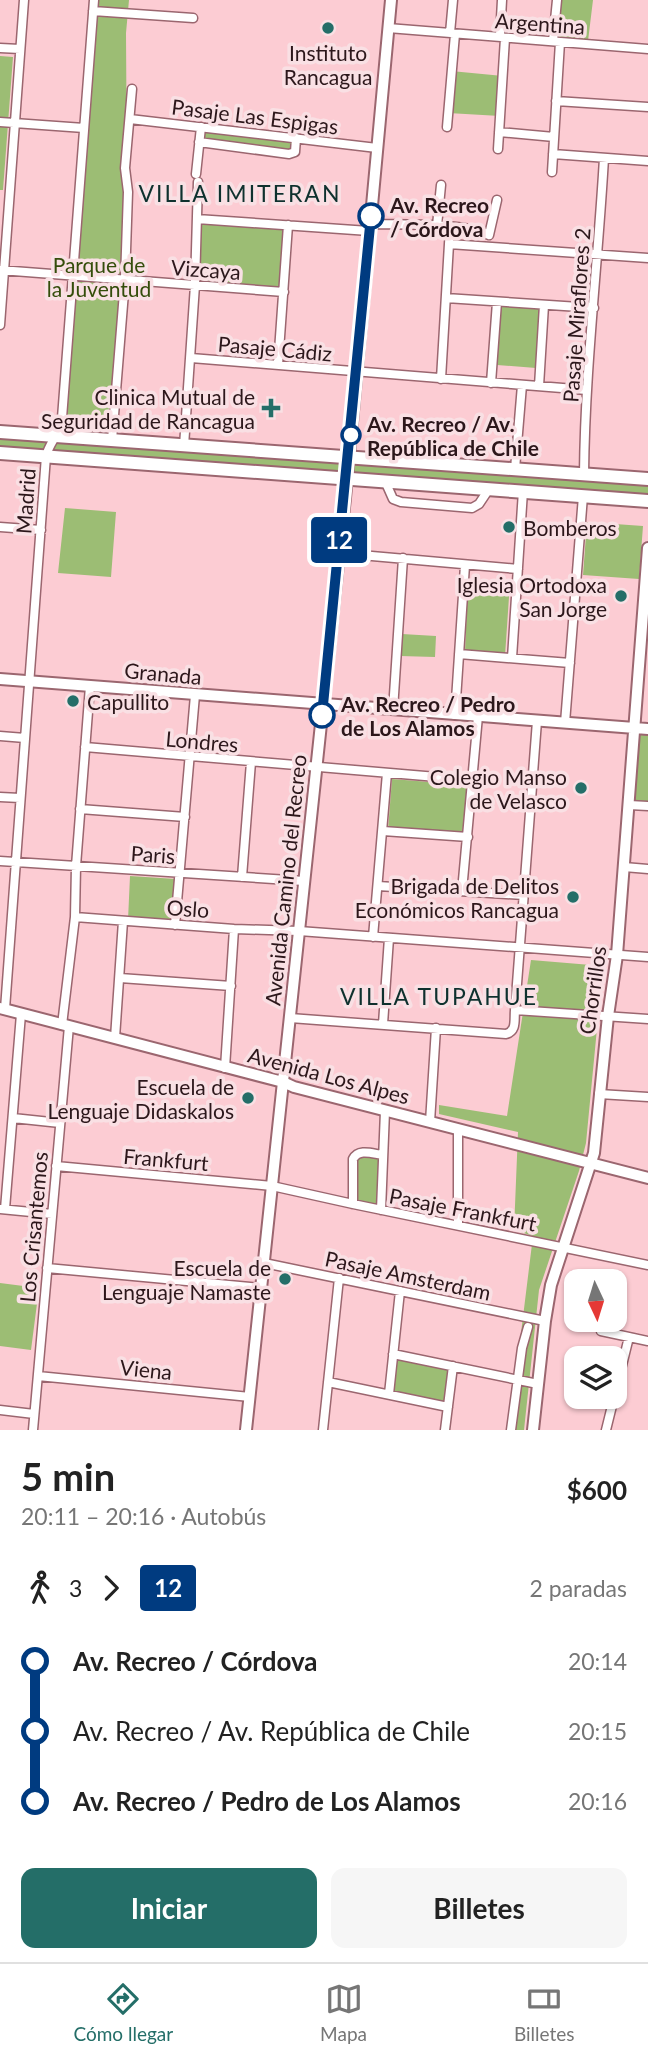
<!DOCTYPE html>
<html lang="es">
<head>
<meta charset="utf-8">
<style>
  body { margin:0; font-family:Lato,sans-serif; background:#f6f6f6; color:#222; height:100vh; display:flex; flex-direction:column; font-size:26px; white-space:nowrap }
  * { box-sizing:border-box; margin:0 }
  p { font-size:23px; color:#767676 }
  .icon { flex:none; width:38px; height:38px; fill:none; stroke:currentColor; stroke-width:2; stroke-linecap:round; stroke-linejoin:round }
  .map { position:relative; height:1430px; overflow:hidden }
  .drawer { display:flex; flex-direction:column; background:#fff; flex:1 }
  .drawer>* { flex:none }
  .badge { padding:0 14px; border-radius:5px; font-size:24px; line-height:46px }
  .needle { width:46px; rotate:176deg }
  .buttons { position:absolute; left:564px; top:1269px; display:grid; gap:14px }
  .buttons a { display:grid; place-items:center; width:63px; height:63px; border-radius:14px; background:#fff; box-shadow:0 2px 5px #0004; font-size:35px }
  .map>.badge { position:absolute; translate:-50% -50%; box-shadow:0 0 0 4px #fff }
  .legs { display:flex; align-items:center; gap:10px; height:77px; padding:0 21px; font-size:23px }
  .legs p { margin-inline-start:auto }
  .headline { display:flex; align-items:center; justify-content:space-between; height:119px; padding:0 21px }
  h1 { font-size:38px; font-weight:700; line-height:52px }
  .action { display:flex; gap:14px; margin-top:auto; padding:14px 21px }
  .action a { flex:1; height:80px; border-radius:14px; background:#246e68; color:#fff; font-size:28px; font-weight:700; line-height:80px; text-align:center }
  .action a+a { background:#f6f6f6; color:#222 }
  ul { padding:0 21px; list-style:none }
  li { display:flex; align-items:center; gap:24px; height:70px; font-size:26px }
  li i { display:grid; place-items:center; width:10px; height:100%; margin:0 9px; background:currentColor }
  li i::after { content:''; width:18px; height:18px; margin:-9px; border:5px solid; border-radius:50%; background:#fff }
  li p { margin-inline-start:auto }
  li:first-child i { background:linear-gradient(#0000 50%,currentColor 0) }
  li:last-child i { background:linear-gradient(currentColor 50%,#0000 0) }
  .tab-bar { display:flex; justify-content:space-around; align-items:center; height:98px; border-top:2px solid #e0e0e0; background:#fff; font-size:19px; color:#767676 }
  .tab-bar a { display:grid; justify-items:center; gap:4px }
  .tab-bar .selected { color:#246e68 }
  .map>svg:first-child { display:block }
  .green { fill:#9cbd74 }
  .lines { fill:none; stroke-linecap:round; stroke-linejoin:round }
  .minor-casing { stroke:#9b666f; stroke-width:11 }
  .tertiary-casing { stroke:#9b666f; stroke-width:14 }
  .primary-casing { stroke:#9b666f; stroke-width:16 }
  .minor { stroke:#fff; stroke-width:8 }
  .tertiary { stroke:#fff; stroke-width:10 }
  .primary { stroke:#fff; stroke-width:12 }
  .line-1-casing { stroke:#fff; stroke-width:16 }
  .line-1 { stroke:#003b80; stroke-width:10 }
  .poi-dot { fill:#246e68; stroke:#f9e0e4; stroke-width:2.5 }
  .stop-1-dot { fill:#fff; stroke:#003b80; stroke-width:3.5 }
  .labels { text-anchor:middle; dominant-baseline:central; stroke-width:7; stroke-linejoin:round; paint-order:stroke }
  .street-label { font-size:21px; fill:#2c171b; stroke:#f9e0e4 }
  .poi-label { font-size:21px; fill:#2c171b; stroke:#f9e0e4; text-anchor:end }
  .stop-label { font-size:21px; font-weight:bold; fill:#2c171b; stroke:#f9e0e4; text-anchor:start }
  .park-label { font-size:21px; fill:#344d0b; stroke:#f9e0e4 }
  .neighbourhood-label { font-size:23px; letter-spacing:2px; fill:#0e312e; stroke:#f9e0e4 }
</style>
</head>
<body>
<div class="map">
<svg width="648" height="1430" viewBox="0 0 648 1430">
  <rect width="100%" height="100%" fill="#fcccd3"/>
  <path class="green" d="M 97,0 L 129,0 L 126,33 L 127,189 L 109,434 L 66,430 Z
    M 560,0 L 593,0 L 588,41 L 557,39 Z
    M 0,56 L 13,57 L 3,190 L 0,190 Z
    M 451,71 L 503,76 L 500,116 L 448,113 Z
    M 201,127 L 296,138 L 295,152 L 199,142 Z
    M 201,224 L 284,230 L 279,287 L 199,281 Z
    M 501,306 L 540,309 L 536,368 L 497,365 Z
    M 0,435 L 648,483 L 648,495 L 0,447 Z
    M 65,508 L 116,512 L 111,577 L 58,573 Z
    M 587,522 L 643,526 L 639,579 L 583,575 Z
    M 468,579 L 510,582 L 505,656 L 465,652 Z
    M 402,634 L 436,636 L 435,657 L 400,656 Z
    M 637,735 L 648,735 L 648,803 L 632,801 Z
    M 392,779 L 467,785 L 462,836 L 388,830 Z
    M 130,876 L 176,879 L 172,923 L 128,920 Z
    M 531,960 L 603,966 L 586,1143 L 579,1171 L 539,1290 L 524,1430 L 509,1430 L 533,1236 L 514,1230 L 518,1132 L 439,1114 L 439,1105 L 507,1116 Z
    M 362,1151 L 380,1156 L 381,1206 L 354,1203 L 356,1159 Z
    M 0,1283 L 39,1288 L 31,1350 L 0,1346 Z
    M 397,1359 L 446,1367 L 448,1371 L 445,1400 L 442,1402 L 394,1392 C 391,1382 392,1367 397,1359 Z"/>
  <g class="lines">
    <defs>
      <path id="minor" d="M 93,11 L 193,18
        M 388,28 L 648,49
        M 450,33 L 453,0
        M 500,37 L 502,0
        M 553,41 L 557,0
        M 0,48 L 20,49
        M 556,101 L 648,107
        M 130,119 L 377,148
        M 0,122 L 84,128
        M 447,127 L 455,34
        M 499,132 L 554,137
        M 199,142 L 289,154 L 295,152 L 296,138
        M 498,149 L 505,38
        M 553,154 L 648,161
        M 552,172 L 560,42
        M 196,174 L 201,127
        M 197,219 L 369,231
        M 370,224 C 402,225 461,222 489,235
        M 437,226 L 441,185
        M 489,235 L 497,200
        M 449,244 L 648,258
        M 0,270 L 284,292
        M 446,298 L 594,308
        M 0,325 L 24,0
        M 191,358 L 587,390
        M 278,365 L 288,225
        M 441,379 L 450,227
        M 491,383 L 497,302
        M 539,386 L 544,305
        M 112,440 L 125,280 L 128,192 L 125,168 L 132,89
        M 184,446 L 195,285 L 198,182
        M 515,469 L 522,385
        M 584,474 C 585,369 598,263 604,158
        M 385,481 L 393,499 L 401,502 L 472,508 L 479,504 L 489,489
        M 0,527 L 41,530
        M 338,553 L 518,569
        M 459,654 L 570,663
        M 512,658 L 523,491
        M 393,710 L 403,558
        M 455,715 L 465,565
        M 565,723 L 583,496
        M 0,736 L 25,738
        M 85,747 L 472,780
        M 0,797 L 20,798
        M 629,805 L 648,806
        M 80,809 L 185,817
        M 383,831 L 468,837
        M 0,861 L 304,881
        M 624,867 L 648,869
        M 242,877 L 251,762
        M 378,886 L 524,895
        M 462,891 L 478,716
        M 75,917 L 234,929 L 299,931 L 648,957
        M 175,925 L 195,695
        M 373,937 L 387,773
        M 120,978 L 231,986
        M 5,1009 L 46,456 C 50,441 60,434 62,418 L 94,0
        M 515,1010 L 537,721
        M 290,1018 L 506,1034 C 517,1031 514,1020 515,1010 L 648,1019
        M 383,1024 L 389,938
        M 62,1025 L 75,917 L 76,866 L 90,686
        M 115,1038 L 123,921
        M 225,1068 L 234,929
        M 599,1094 L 648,1097
        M 13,1118 L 60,1123
        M 430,1122 L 436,1028
        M 56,1166 L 272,1186 L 353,1204 L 648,1265
        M 353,1204 L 353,1159 C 359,1148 373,1154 383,1155
        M 0,1209 L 52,1214
        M 5,1209 L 21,1014
        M 381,1210 L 385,1111
        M 458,1225 L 458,1130
        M 264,1263 L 545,1321
        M 47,1268 L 261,1288
        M 601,1331 L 648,1341
        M 393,1354 L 538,1384
        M 38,1376 L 250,1397
        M 328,1382 L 448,1407
        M 389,1394 L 400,1291
        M 0,1410 L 34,1414
        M 33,1430 L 69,1026
        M 323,1430 L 339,1278
        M 445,1430 L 453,1366
        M 511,1430 L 522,1348 L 528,1327
        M 606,1430 L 629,1337"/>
      <path id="tertiary" d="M 0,679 L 648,729
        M 0,1008 L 283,1082 L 294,1087 L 648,1178
        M 246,1430 L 345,498 L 391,0
        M 533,1430 L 545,1321 L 551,1285 L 594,1153 L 608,1016 L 617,955 L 648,548"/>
      <path id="primary" d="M 0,432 L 648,479
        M 0,453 L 648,501"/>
    </defs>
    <use href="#minor" class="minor-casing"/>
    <use href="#tertiary" class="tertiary-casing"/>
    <use href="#primary" class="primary-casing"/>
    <use href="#minor" class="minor"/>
    <use href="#tertiary" class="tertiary"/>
    <use href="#primary" class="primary"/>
  </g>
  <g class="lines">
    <defs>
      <path id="line-1" d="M 322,715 L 371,216"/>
    </defs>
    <use href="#line-1" class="line-1-casing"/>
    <use href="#line-1" class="line-1"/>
  </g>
  <g class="poi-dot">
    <circle cx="328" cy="28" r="7"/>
    <path d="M267.5 397.5h7v7h7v7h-7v7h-7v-7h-7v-7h7z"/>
    <circle cx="509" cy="527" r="7"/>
    <circle cx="621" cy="596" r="7"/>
    <circle cx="73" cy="701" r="7"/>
    <circle cx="581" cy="788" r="7"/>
    <circle cx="573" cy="897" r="7"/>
    <circle cx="248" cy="1098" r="7"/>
    <circle cx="285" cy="1279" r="7"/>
  </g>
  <g class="stop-1-dot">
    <circle cx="371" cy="216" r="12"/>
    <circle cx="351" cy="435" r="9"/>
    <circle cx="322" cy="715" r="12"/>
  </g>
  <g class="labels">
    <g class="street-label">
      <text transform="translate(540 23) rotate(4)">Argentina</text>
      <text transform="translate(255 116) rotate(7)">Pasaje Las Espigas</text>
      <text transform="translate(206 269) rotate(4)">Vizcaya</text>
      <text transform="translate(576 315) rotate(-86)">Pasaje Miraflores 2</text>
      <text transform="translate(275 348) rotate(5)">Pasaje Cádiz</text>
      <text transform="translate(25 501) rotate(-86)">Madrid</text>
      <text transform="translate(163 673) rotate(5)">Granada</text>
      <text transform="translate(202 741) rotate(5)">Londres</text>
      <text transform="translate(153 854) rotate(4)">Paris</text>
      <text transform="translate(285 880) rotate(-84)">Avenida Camino del Recreo</text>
      <text transform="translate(188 908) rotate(4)">Oslo</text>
      <text transform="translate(592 990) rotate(-82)">Chorrillos</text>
      <text transform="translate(329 1075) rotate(15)">Avenida Los Alpes</text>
      <text transform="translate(166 1159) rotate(5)">Frankfurt</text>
      <text transform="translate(463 1209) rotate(11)">Pasaje Frankfurt</text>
      <text transform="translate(33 1227) rotate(-85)">Los Crisantemos</text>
      <text transform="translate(408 1275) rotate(12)">Pasaje Amsterdam</text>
      <text transform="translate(146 1369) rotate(6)">Viena</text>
    </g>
    <g class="poi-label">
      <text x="328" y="52" text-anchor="middle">Instituto<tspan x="328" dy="24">Rancagua</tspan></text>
      <text x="255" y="396">Clinica Mutual de<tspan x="255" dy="24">Seguridad de Rancagua</tspan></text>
      <text x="523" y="527" text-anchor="start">Bomberos</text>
      <text x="607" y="584">Iglesia Ortodoxa<tspan x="607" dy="24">San Jorge</tspan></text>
      <text x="87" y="701" text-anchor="start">Capullito</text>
      <text x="567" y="776">Colegio Manso<tspan x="567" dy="24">de Velasco</tspan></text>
      <text x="559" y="885">Brigada de Delitos<tspan x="559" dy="24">Económicos Rancagua</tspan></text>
      <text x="234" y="1086">Escuela de<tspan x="234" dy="24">Lenguaje Didaskalos</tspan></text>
      <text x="271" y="1267">Escuela de<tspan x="271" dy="24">Lenguaje Namaste</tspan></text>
    </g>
    <g class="stop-label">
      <text x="390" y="204">Av. Recreo<tspan x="390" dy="24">/ Córdova</tspan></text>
      <text x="367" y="423">Av. Recreo / Av.<tspan x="367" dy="24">República de Chile</tspan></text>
      <text x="341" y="703">Av. Recreo / Pedro<tspan x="341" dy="24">de Los Alamos</tspan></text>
    </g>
    <g class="park-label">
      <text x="99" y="264">Parque de<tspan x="99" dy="24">la Juventud</tspan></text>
    </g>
    <g class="neighbourhood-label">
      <text x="240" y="193">VILLA IMITERAN</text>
      <text x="439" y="996">VILLA TUPAHUE</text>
    </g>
  </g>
</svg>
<div class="buttons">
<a><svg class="needle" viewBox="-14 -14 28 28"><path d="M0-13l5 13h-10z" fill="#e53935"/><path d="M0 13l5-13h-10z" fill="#767676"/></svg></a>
<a><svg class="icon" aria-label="layers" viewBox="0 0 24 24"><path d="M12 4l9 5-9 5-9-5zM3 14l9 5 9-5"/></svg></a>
</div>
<b class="badge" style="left:339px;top:540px;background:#003b80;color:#fff">12</b>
</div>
<section class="drawer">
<div class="headline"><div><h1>5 min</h1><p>20:11 – 20:16 · Autobús</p></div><b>$600</b></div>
<div class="legs"><svg class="icon" aria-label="walk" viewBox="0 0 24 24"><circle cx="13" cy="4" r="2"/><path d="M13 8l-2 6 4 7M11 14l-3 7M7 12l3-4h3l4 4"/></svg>3<svg class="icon" aria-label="forward" viewBox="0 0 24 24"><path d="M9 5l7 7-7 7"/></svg><b class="badge" style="background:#003b80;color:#fff">12</b><p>2 paradas</p></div>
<ul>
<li><i style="color:#003b80"></i><b>Av. Recreo / Córdova</b><p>20:14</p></li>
<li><i style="color:#003b80"></i><span>Av. Recreo / Av. República de Chile</span><p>20:15</p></li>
<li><i style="color:#003b80"></i><b>Av. Recreo / Pedro de Los Alamos</b><p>20:16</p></li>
</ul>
<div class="action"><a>Iniciar</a><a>Billetes</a></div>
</section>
<nav class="tab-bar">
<a class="selected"><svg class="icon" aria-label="directions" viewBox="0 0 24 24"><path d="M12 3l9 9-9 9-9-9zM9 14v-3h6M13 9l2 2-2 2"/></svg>Cómo llegar</a>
<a><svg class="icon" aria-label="map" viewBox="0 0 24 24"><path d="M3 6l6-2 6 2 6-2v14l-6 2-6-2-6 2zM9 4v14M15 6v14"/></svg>Mapa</a>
<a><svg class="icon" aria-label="tickets" viewBox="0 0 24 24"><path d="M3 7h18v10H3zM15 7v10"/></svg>Billetes</a>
</nav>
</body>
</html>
